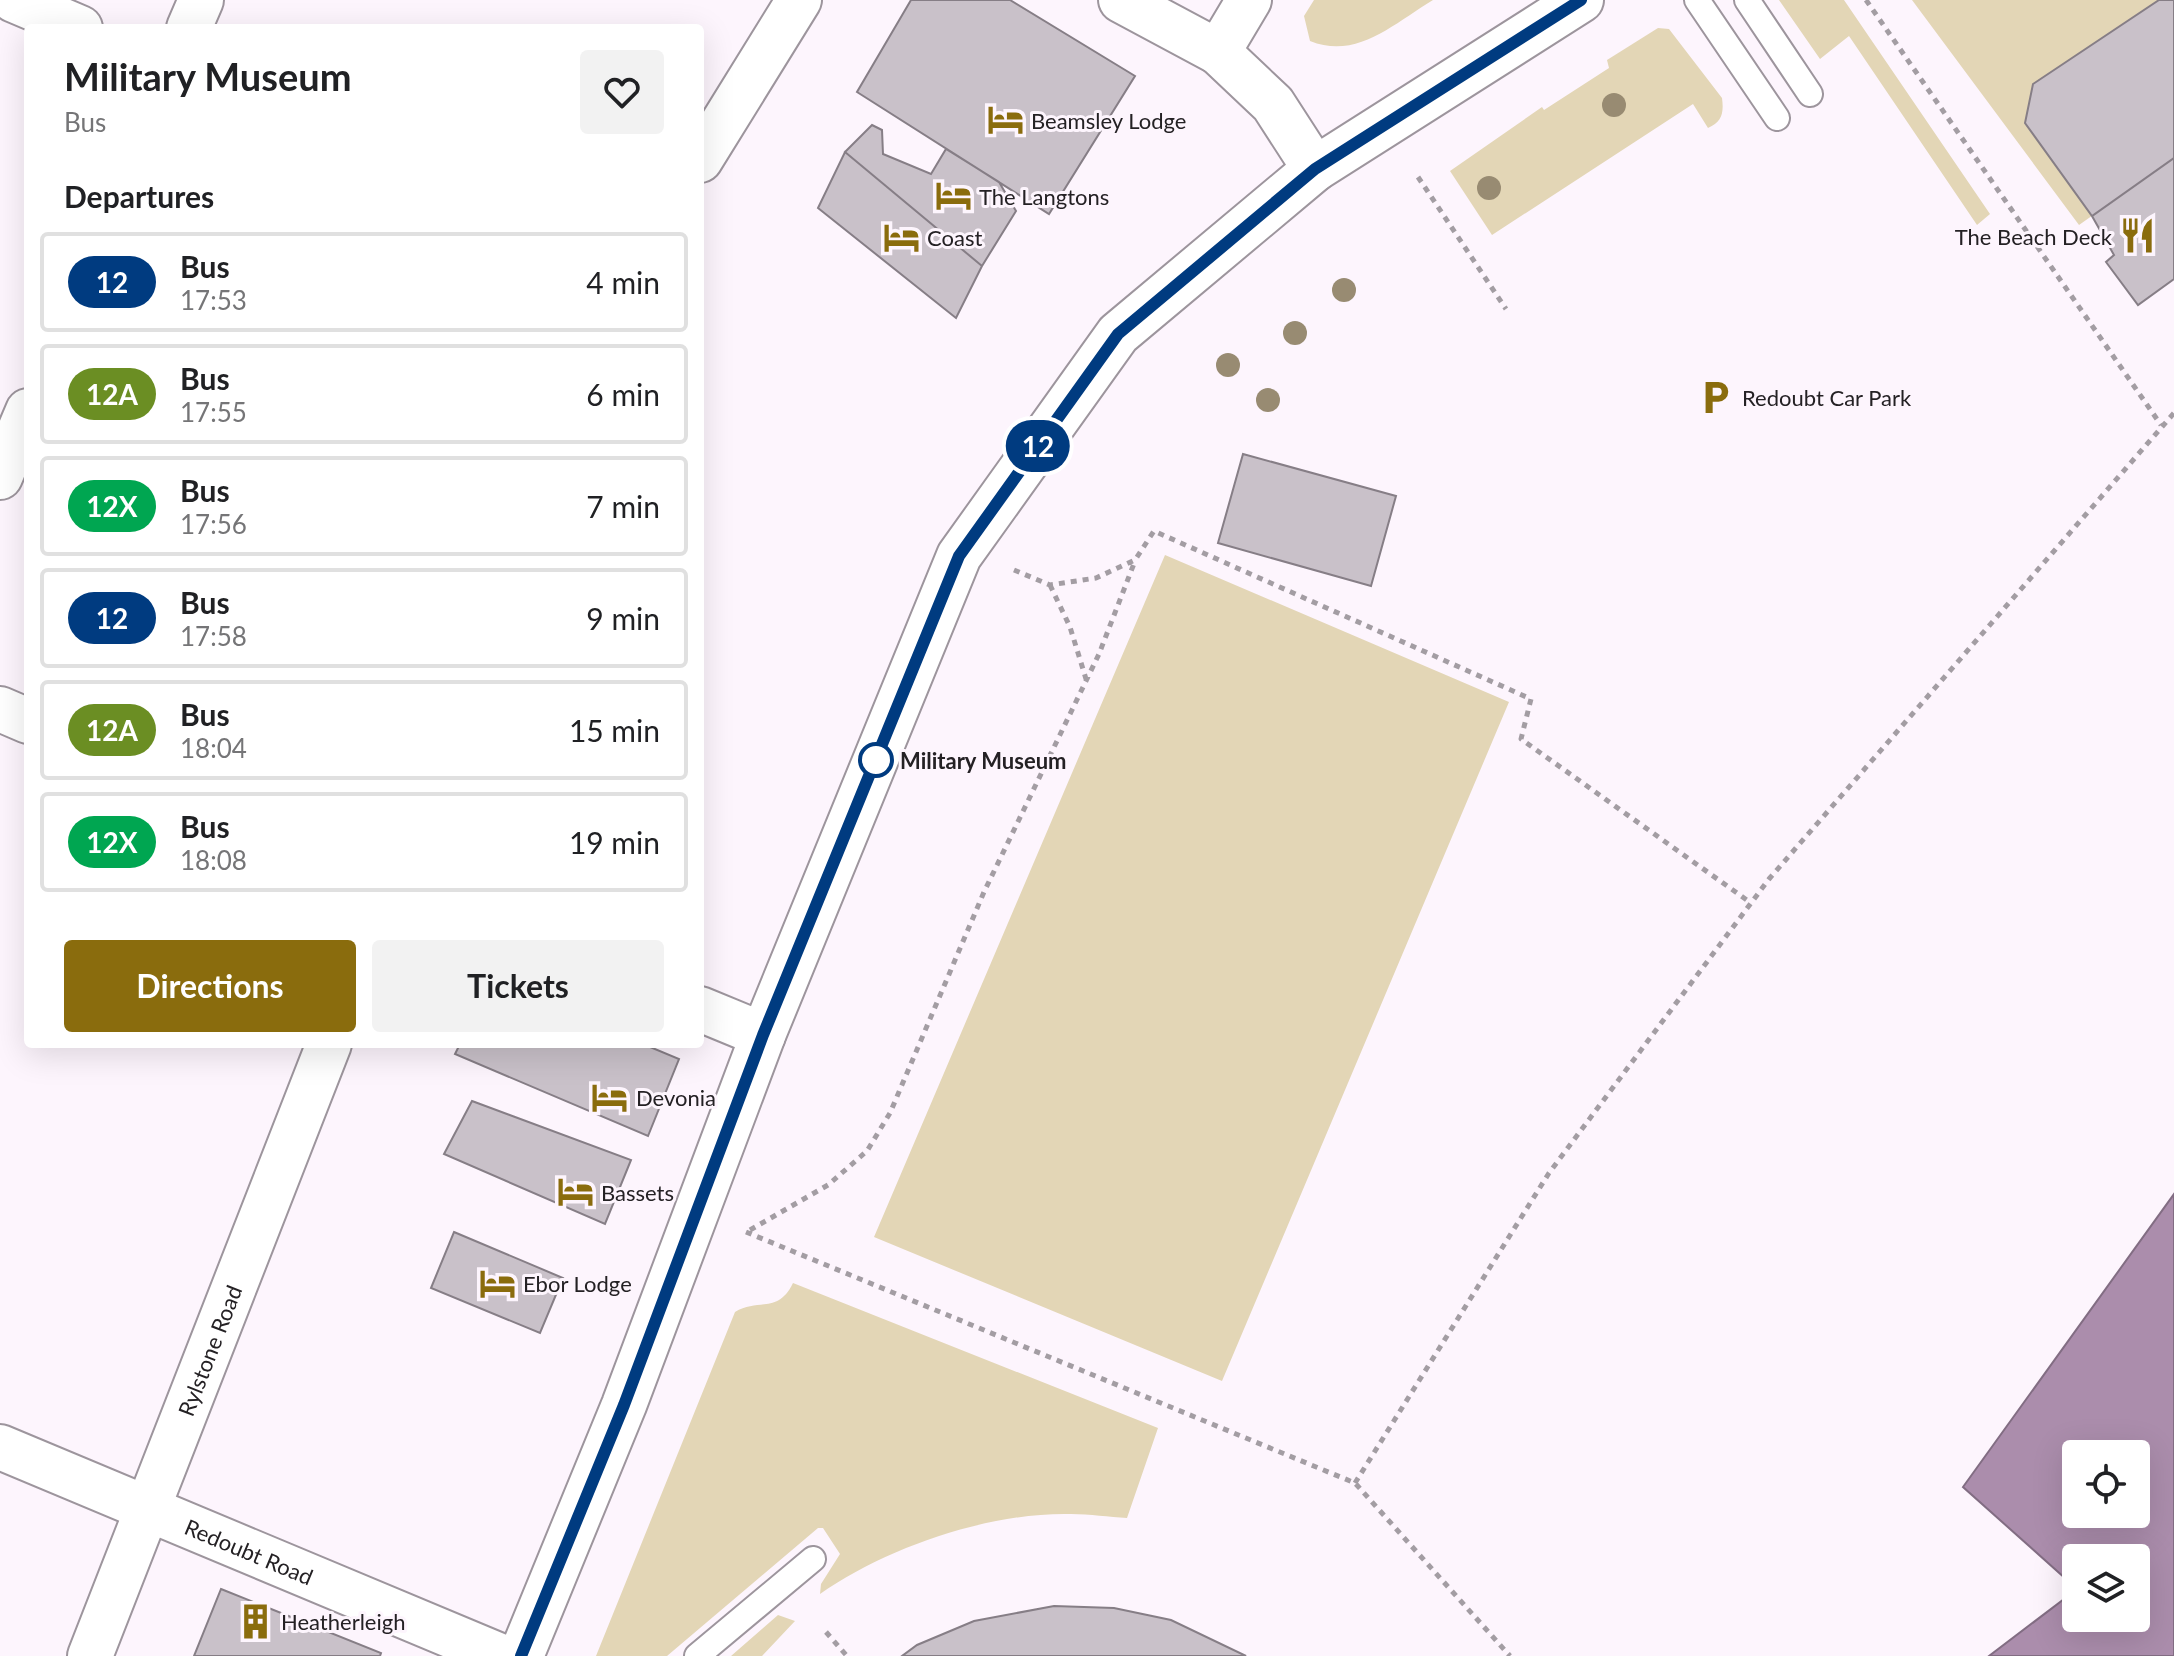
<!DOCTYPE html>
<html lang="en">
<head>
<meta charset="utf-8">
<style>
  body { margin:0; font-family:Lato,sans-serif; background:#f2f2f2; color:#202124; height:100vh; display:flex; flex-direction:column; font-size:30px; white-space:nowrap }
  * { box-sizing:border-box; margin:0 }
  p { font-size:26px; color:#757577 }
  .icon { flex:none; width:44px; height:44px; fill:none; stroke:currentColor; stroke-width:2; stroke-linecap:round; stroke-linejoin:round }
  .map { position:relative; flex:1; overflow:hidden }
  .drawer { position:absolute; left:24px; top:24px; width:680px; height:1024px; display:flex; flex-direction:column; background:#fff; border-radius:8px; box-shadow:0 8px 32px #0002 }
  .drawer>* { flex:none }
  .badge { padding:0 16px; border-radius:26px; font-size:28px; line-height:52px }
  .controls { position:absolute; left:2062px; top:1440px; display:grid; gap:16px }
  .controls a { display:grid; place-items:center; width:88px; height:88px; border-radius:8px; background:#fff; box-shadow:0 8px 32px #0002; font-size:40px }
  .map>.badge { position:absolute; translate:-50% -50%; box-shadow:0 0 0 4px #fff }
  h2 { padding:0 40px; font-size:30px; line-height:72px }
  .round { display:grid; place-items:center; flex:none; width:84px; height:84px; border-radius:8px; background:#f2f2f2 }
  .summary { display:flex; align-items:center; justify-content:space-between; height:136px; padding:0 40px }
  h1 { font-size:38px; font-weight:700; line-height:60px }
  .primary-button { display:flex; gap:16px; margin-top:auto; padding:16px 40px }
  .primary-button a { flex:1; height:92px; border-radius:8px; background:#8a6c0d; color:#fff; font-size:32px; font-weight:700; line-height:92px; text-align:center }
  .primary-button a+a { background:#f2f2f2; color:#202124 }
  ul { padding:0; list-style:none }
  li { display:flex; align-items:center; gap:24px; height:100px; margin:0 16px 12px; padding:0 24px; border:4px solid #e0e0e0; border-radius:8px }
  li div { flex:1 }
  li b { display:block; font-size:30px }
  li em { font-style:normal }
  li .badge { min-width:88px; font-weight:700; text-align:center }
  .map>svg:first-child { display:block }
  .green { fill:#e3d6b6 }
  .water { fill:#ab8dac; stroke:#826d83; stroke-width:2; fill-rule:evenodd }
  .building { fill:#c9c1c9; stroke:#867e86; stroke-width:2 }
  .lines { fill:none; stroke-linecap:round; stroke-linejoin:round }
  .service-casing { stroke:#9d959d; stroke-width:28 }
  .minor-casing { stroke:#9d959d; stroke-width:48 }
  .tertiary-casing { stroke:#9d959d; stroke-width:48 }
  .secondary-casing { stroke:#9d959d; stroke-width:48 }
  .path { stroke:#a39da3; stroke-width:5; stroke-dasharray:6 6; stroke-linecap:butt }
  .service { stroke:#fff; stroke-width:24 }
  .minor { stroke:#fff; stroke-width:44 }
  .tertiary { stroke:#fff; stroke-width:44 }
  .secondary { stroke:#fff; stroke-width:44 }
  .tree { fill:#988b72 }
  .line-casing { stroke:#fff; stroke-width:18 }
  .line { stroke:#003b80; stroke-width:12 }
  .stop-dot { fill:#fff; stroke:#003b80; stroke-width:4 }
  .labels { text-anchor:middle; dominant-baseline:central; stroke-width:6; stroke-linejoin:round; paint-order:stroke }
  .poi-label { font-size:22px; fill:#242124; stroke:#fdf5fd; text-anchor:start }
  .stop-label { font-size:22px; font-weight:bold; fill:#242124; stroke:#fdf5fd; text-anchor:start }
  .street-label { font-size:22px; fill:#242124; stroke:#fdf5fd }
</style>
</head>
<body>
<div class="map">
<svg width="2174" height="1656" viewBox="0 0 2174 1656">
  <rect width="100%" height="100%" fill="#fdf5fd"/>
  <path class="green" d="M 1314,0 L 1433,0 C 1393,24 1357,60 1310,41 L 1304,16 Z
    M 1779,0 L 1844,0 L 1990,214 L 1977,225 L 1849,36 L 1820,59 Z
    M 1912,0 L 2174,0 L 2174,158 L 2079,225 Z
    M 1658,28 L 1669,29 L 1722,98 C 1724,113 1722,122 1708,128 L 1693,104 L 1492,235 L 1450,171 L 1542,107 L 1544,110 L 1609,68 L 1607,60 Z
    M 1165,555 L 1509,702 L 1222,1381 L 874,1237 Z
    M 793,1283 L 1158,1428 L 1127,1518 C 1109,1517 1090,1514 1071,1514 C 990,1512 887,1547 820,1594 L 821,1584 L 840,1554 L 823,1528 L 818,1528 L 667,1656 L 596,1656 L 735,1312 C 759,1298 778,1314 793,1283 Z
    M 778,1615 L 795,1621 L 762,1656 L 731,1656 Z"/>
  <path class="water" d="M 2174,1194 L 2174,1656 L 1989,1656 L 2076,1590 L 2076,1618 L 2136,1618 L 2136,1558 L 2076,1558 L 2076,1588 L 1963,1487 ZM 2076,1454 L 2136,1454 L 2136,1514 L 2076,1514 Z"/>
  <path class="building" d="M 911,0 L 1010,0 L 1135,76 L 1049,214 L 857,92 Z
    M 2159,0 L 2174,0 L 2174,158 L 2092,216 L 2025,123 L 2033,84 Z
    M 872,125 L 882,130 L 883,154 L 931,174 L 946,149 L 999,182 L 1016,211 L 982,266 L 845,152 Z
    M 845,152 L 982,266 L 956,318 L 818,208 Z
    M 2174,158 L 2174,279 L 2138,305 L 2106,262 L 2114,255 L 2092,216 Z
    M 1243,454 L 1396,496 L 1371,586 L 1218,543 Z
    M 460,1044 L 643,1044 L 679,1059 L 648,1136 L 455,1054 Z
    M 472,1101 L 631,1160 L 605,1224 L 444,1154 Z
    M 454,1232 L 563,1278 L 540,1333 L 431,1288 Z
    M 221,1589 L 381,1653 L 380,1656 L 194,1656 Z
    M 1054,1606 L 1114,1608 L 1171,1620 L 1246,1656 L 902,1656 L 917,1645 L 974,1621 Z"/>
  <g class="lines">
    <defs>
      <path id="service" d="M 1697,0 L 1777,118
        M 1747,0 L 1810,94
        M 697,1656 L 813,1559"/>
      <g id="minor">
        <path d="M 14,0 L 80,28"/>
        <path d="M 1121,0 L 1218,52"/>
        <path d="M 189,28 L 201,0"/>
        <path d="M 700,160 L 799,0"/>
        <path d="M 0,477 L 28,411"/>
        <path d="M 0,709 L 28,721"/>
        <path d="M 700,1009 L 763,1035"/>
        <path id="s1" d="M 0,1447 L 500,1656"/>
        <path id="s2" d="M 90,1656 L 329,1044"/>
      </g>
      <path id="tertiary" d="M 1315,169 L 1581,0"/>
      <path id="secondary" d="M 521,1656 L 624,1405 L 763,1035 L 959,556 L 1118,334 L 1315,169 L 1273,104 L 1218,52 L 1249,0"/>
    </defs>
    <use href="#service" class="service-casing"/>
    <use href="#minor" class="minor-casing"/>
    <use href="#tertiary" class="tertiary-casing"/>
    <use href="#secondary" class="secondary-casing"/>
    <path class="path" d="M 1866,0 L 2161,425
      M 1418,177 L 1506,309
      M 1014,570 L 1050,585 L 1096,578 L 1135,560 L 1154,531 L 1531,699 L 1521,739 L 1751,903
      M 1050,585 L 1070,627 L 1086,679
      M 750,1230 L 828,1185 L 867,1151 L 890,1113 L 984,892 L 1099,654 L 1135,561
      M 746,1232 L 1355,1483 L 1510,1656
      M 1355,1483 L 1549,1173 L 1769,879 L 2174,413
      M 826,1632 L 847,1656"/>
    <use href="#service" class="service"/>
    <use href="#minor" class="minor"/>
    <use href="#tertiary" class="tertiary"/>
    <use href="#secondary" class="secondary"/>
  </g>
  <g class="tree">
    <circle cx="1614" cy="105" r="12"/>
    <circle cx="1489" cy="188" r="12"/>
    <circle cx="1344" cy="290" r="12"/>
    <circle cx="1295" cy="333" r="12"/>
    <circle cx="1228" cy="365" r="12"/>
    <circle cx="1268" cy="400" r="12"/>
  </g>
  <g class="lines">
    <defs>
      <path id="line" d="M 521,1656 L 624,1405 L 763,1035 L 959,556 L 1118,334 L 1315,169 L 1581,0"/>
    </defs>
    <use href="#line" class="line-casing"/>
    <use href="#line" class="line"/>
  </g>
  <defs>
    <symbol id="hotel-bare" viewBox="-9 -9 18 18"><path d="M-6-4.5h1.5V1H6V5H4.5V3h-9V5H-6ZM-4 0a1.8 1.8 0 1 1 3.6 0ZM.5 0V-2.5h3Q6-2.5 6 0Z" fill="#8a6c0d" stroke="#fdf5fd" stroke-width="2.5" paint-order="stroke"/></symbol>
    <symbol id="restaurant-bare" viewBox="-9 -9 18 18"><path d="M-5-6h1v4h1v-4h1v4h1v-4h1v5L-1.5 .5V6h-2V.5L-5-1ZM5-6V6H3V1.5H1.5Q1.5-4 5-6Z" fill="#8a6c0d" stroke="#fdf5fd" stroke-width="2.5" paint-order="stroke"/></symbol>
    <symbol id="parking-bare" viewBox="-9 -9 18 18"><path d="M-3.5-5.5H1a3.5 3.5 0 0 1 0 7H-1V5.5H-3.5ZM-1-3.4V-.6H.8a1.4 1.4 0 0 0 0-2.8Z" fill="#8a6c0d" stroke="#fdf5fd" stroke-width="2.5" paint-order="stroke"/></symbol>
    <symbol id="building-bare" viewBox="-9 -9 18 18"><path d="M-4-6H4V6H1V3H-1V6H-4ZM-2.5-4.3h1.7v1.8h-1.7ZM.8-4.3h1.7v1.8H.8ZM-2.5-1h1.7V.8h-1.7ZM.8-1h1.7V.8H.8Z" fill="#8a6c0d" stroke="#fdf5fd" stroke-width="2.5" paint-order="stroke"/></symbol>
  </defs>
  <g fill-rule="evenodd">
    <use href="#hotel-bare" x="980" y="94" width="51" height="51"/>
    <use href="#hotel-bare" x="928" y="170" width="51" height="51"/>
    <use href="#restaurant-bare" x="2112" y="210" width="51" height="51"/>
    <use href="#hotel-bare" x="876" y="212" width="51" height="51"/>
    <use href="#parking-bare" x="1690" y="372" width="51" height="51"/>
    <use href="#hotel-bare" x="584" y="1072" width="51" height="51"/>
    <use href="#hotel-bare" x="550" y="1166" width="51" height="51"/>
    <use href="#hotel-bare" x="472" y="1258" width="51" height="51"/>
    <use href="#building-bare" x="230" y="1596" width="51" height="51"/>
  </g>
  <circle class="stop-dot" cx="876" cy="760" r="16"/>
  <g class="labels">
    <g class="poi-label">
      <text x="1031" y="120">Beamsley Lodge</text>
      <text x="979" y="196">The Langtons</text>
      <text x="2112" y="236" text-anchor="end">The Beach Deck</text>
      <text x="927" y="237">Coast</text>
      <text x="1742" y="397">Redoubt Car Park</text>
      <text x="636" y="1097">Devonia</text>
      <text x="601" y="1192">Bassets</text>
      <text x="523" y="1283">Ebor Lodge</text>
      <text x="281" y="1621">Heatherleigh</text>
    </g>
    <g class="stop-label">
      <text x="900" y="760">Military Museum</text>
    </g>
    <g class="street-label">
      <text stroke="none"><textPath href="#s2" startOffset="328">Rylstone Road</textPath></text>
      <text stroke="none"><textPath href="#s1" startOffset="270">Redoubt Road</textPath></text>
    </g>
  </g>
</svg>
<div class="controls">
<a><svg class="icon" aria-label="locate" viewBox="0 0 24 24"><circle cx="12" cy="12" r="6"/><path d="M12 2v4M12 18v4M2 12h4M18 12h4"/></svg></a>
<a><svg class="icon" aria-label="layers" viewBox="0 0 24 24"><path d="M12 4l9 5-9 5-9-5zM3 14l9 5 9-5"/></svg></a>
</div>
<b class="badge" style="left:1038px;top:446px;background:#003b80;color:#fff">12</b>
<section class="drawer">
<div class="summary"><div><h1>Military Museum</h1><p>Bus</p></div><a class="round"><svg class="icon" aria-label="heart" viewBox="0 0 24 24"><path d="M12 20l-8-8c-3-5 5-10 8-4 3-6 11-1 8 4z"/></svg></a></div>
<h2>Departures</h2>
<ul>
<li><span class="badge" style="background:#003b80;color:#fff">12</span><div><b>Bus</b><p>17:53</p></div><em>4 min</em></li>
<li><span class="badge" style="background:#6b8e23;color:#fff">12A</span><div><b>Bus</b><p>17:55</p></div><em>6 min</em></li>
<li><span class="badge" style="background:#00a651;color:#fff">12X</span><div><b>Bus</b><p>17:56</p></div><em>7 min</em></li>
<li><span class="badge" style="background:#003b80;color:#fff">12</span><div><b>Bus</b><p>17:58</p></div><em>9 min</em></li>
<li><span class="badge" style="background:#6b8e23;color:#fff">12A</span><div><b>Bus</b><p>18:04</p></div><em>15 min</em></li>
<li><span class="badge" style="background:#00a651;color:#fff">12X</span><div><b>Bus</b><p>18:08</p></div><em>19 min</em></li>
</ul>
<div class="primary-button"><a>Directions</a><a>Tickets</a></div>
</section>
</div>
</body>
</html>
